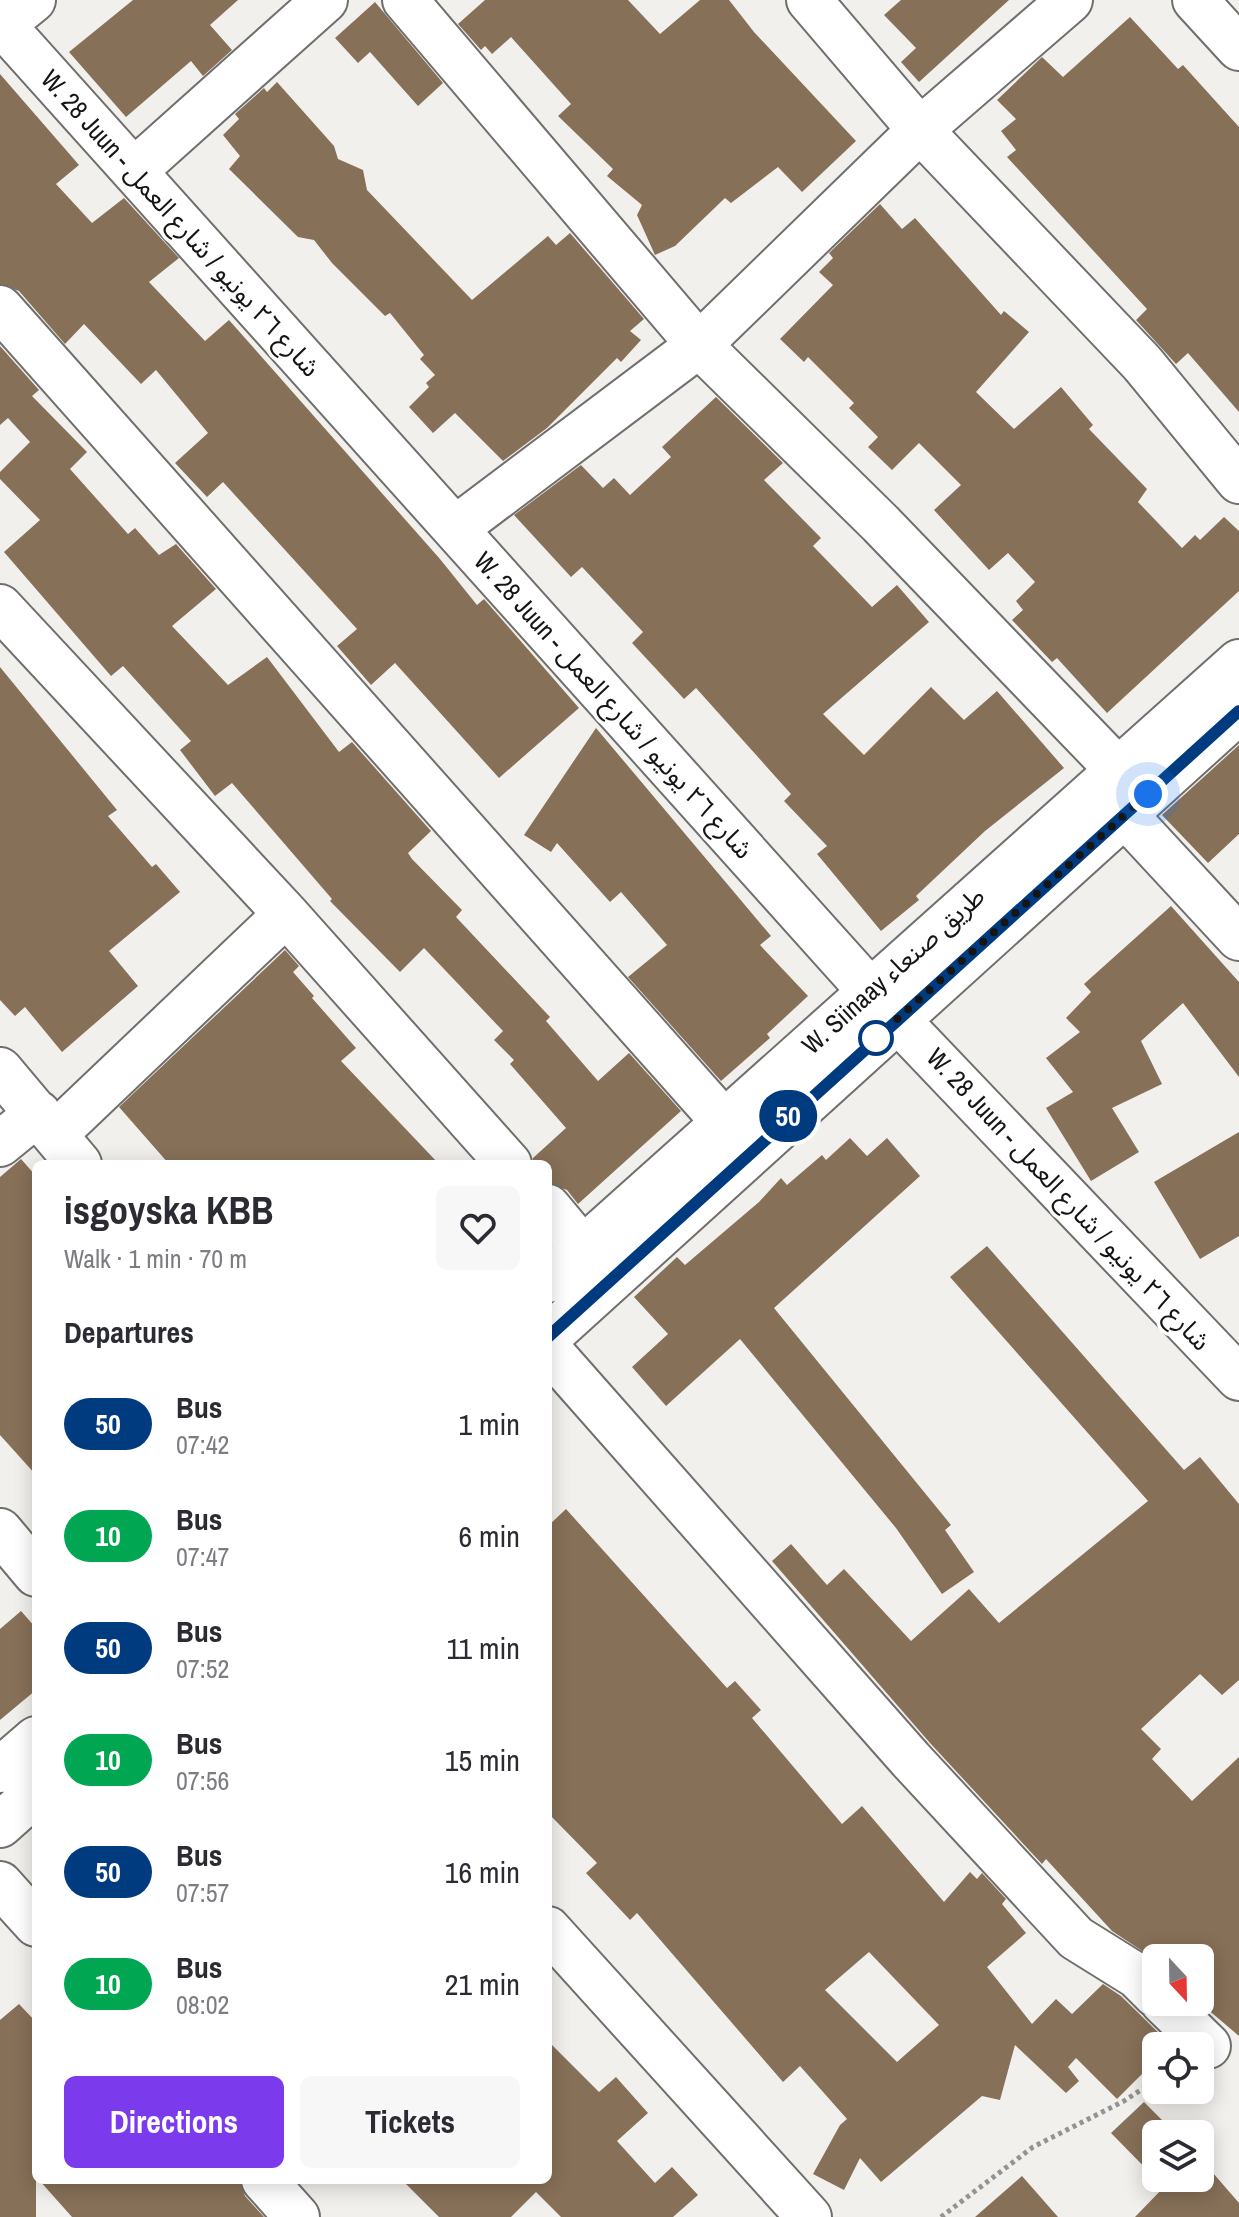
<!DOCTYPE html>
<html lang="en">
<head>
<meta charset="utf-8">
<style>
  body { margin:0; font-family:"Archivo Narrow","Noto Sans Arabic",sans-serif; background:#f7f7f7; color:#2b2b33; height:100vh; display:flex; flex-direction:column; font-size:30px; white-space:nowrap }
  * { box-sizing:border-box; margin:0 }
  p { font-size:26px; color:#7c7c81 }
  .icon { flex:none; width:44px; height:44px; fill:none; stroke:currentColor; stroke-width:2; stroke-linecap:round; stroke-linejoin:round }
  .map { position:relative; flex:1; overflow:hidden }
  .details { position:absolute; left:32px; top:1160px; width:520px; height:1024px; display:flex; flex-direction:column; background:#fff; border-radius:12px; box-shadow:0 4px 20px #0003 }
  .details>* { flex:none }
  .badge { padding:0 16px; border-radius:26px; font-size:28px; line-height:52px }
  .needle { width:52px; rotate:158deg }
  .buttons { position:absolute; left:1142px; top:1944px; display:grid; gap:16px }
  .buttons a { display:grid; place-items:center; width:72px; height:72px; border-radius:12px; background:#fff; box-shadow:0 4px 20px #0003; font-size:40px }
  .you { position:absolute; width:40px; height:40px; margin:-20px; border:6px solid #fff; border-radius:50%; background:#1a73e8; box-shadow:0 0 0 12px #1a73e833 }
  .map>.badge { position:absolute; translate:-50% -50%; box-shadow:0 0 0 4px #fff }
  h2 { padding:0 32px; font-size:30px; line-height:72px }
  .round { display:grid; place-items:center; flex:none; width:84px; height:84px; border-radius:12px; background:#f7f7f7 }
  .headline { display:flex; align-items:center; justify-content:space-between; height:136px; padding:0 32px }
  h1 { font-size:38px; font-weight:700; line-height:60px }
  .cta { display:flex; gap:16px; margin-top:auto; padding:16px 32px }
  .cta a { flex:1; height:92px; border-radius:12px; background:#7c3aed; color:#fff; font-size:32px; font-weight:700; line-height:92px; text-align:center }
  .cta a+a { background:#f7f7f7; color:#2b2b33 }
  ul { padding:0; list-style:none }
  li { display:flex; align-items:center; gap:24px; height:112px; padding:0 32px }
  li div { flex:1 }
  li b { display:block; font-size:30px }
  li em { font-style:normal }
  li .badge { min-width:88px; font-weight:700; text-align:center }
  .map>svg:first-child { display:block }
  .building { fill:#877058; fill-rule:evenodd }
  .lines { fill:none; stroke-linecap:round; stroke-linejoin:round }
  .minor-casing { stroke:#716f6d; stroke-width:48 }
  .major-casing { stroke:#716f6d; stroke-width:48 }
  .path { stroke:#959391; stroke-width:5; stroke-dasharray:4 4; stroke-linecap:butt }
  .minor { stroke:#fff; stroke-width:44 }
  .major { stroke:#fff; stroke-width:44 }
  .line-casing { stroke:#fff; stroke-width:18 }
  .line { stroke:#003b80; stroke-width:12 }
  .walk { stroke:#161514; stroke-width:8; stroke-dasharray:0 14.4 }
  .stop-dot { fill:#fff; stroke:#003b80; stroke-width:4 }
  .labels { text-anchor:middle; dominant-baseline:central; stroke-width:7; stroke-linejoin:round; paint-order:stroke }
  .street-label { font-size:26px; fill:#161514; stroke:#fff }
</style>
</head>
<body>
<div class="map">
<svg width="1239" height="2217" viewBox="0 0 1239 2217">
  <rect width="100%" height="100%" fill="#f2f0ed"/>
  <path class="building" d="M 133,0 L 238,0 L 210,25 L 232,50 L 203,76 L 191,61 L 126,117 L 69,52 Z
    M 485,0 L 628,0 L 660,34 L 700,0 L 729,0 L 754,32 L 856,141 L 802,192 L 778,167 L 731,203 L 725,198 L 675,246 L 655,255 L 637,215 L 642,205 L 607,176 L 613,169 L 558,116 L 571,104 L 511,37 L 492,54 L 485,46 L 481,50 L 458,24 Z
    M 901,0 L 1009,0 L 919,82 L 901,62 L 916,48 L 884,15 Z
    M 375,2 L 443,83 L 418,106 L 370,52 L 358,63 L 335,38 Z
    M 1130,17 L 1178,69 L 1183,65 L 1239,127 L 1239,412 L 1188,353 L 1176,364 L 1136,320 L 1147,309 L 1007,157 L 1016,150 L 1001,131 L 1016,119 L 997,100 L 1042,57 L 1063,77 Z
    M 0,74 L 79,165 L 56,184 L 92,223 L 124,198 L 179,258 L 149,282 L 205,341 L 229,320 L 440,559 L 477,605 L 484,599 L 579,708 L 499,778 L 395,663 L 371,685 L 337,646 L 357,629 L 223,482 L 207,497 L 175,463 L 208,433 L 156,370 L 141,384 L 84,324 L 65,344 L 19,291 L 0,284 Z
    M 277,82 L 334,146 L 338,159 L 363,170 L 367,190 L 472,300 L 548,236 L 556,245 L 570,233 L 644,319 L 630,331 L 641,340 L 621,362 L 617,358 L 547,428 L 503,461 L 455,413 L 433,433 L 409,407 L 429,387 L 426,383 L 435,375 L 420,359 L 424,355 L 390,313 L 385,316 L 332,263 L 314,240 L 298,237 L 229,169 L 240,156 L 223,135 L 239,119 L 235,114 L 264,88 L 267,92 Z
    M 880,204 L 902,229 L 915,218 L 1001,315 L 1004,311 L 1029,332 L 976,392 L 1014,429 L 1061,387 L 1093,425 L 1089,429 L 1147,489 L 1138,502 L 1182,548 L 1195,535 L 1200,540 L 1224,517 L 1239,531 L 1239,591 L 1107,713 L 1057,658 L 1052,662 L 1012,620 L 1023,610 L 1016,601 L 1035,582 L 1008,553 L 989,570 L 934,510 L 961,485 L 919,443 L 892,470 L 868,447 L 878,437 L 849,408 L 854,403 L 808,357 L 804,362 L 780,339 L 833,285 L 819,272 L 833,258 L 829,253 Z
    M 0,346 L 39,390 L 32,396 L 87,452 L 70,469 L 128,534 L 135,528 L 159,555 L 176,544 L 216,589 L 172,626 L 228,685 L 267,657 L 339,752 L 352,742 L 431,831 L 408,853 L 412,859 L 462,910 L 456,917 L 550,1017 L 546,1021 L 598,1081 L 629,1053 L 681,1111 L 578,1204 L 567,1190 L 548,1183 L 548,1164 L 533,1164 L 533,1158 L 566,1128 L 510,1064 L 514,1060 L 494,1040 L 503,1031 L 424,948 L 400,972 L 330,901 L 332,899 L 232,783 L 215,796 L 180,750 L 191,741 L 123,666 L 111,676 L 4,552 L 40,520 L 0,479 L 0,472 L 30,442 L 8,418 L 0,425 Z
    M 716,397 L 783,463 L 764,480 L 821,538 L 813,546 L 872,607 L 897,585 L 929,622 L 823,714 L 864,755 L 931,687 L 964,720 L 997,691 L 1064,768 L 985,831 L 916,896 L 919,900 L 881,931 L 817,854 L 827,846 L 784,801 L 791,794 L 696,688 L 684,699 L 632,643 L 643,632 L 582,567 L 571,577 L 514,515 L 581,465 L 603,488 L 614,478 L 630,495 L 671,457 L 662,447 Z
    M 0,667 L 117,810 L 108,816 L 152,867 L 156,864 L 180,892 L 109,951 L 138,986 L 62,1052 L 25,1007 L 15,1016 L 0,1000 Z
    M 596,728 L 771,936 L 760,945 L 808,996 L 767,1034 L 770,1038 L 721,1081 L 628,977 L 667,945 L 621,892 L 610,902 L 557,843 L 551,852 L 524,835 Z
    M 1239,745 L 1239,834 L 1208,863 L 1162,815 Z
    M 1171,906 L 1239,982 L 1239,1077 L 1183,1003 L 1141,1041 L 1162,1084 L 1112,1108 L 1139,1152 L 1091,1181 L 1046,1108 L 1073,1092 L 1046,1058 L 1080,1032 L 1066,1018 L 1091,992 L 1084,984 Z
    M 285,950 L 299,966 L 293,972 L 314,996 L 312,998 L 356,1048 L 341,1061 L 439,1164 L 169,1164 L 119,1107 Z
    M 1239,1132 L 1239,1236 L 1200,1259 L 1154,1182 Z
    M 850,1138 L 867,1156 L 887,1138 L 920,1176 L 774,1308 L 951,1525 L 945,1530 L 974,1572 L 942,1594 L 896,1528 L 740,1339 L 666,1406 L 632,1367 L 668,1334 L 634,1297 L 677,1257 L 685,1265 L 759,1202 L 781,1178 L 787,1185 L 822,1155 L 826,1160 Z
    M 21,1159 L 36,1176 L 36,1475 L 0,1435 L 0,1177 Z
    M 987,1246 L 1184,1470 L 1200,1457 L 1239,1504 L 1239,1680 L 1222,1695 L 1200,1674 L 1141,1729 L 1161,1749 L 1152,1759 L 1192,1801 L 1239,1757 L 1239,2036 L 1199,2002 L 1200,1958 L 1156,1960 L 1112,1931 L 1046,1859 L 1042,1864 L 930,1743 L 772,1561 L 791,1544 L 827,1585 L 844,1569 L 911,1641 L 969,1589 L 999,1623 L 1148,1501 L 950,1277 Z
    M 566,1509 L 727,1688 L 735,1681 L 761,1710 L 752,1718 L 842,1824 L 862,1806 L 944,1902 L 970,1872 L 977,1879 L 982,1873 L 1006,1899 L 1002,1904 L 1026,1933 L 987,1967 L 1032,2024 L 1056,1999 L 1072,2014 L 1103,1984 L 1121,1996 L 1171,2045 L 1156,2046 L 1156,2060 L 1117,2099 L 1076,2058 L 1068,2067 L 1079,2081 L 1066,2093 L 1015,2045 L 1000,2100 L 982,2096 L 881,2182 L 860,2158 L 844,2190 L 813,2174 L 840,2125 L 847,2119 L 800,2066 L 783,2082 L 637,1913 L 630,1920 L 586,1873 L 597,1863 L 548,1813 L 548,1526 ZM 869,1952 L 939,2025 L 897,2062 L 825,1990 Z
    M 21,1611 L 36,1628 L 36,1690 L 0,1720 L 0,1629 Z
    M 19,2004 L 36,2022 L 36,2217 L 0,2217 L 0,2020 Z
    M 548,2041 L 599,2092 L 616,2077 L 648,2113 L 617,2141 L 655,2183 L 672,2167 L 698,2195 L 673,2217 L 561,2217 L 536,2192 L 511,2217 L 439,2217 L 402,2180 L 548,2180 Z
    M 1144,2102 L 1176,2134 L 1156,2134 L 1156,2178 L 1200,2178 L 1200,2158 L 1239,2203 L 1239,2217 L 1135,2217 L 1164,2187 L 1111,2133 Z
    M 1022,2176 L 1058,2217 L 975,2217 Z
    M 39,2180 L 240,2180 L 245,2196 L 264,2217 L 72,2217 Z"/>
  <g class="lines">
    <defs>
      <path id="minor" d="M 405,0 L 699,345 L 881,524 L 1120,772
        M 809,0 L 920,130 L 1142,363 L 1239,481
        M 1195,0 L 1239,48
        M 0,22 L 869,990 L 1239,1378
        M 0,27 L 33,0
        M 134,171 L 325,0
        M 0,308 L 724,1122
        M 456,528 L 699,345 L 920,130 L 1070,0
        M 0,607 L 286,914 L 509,1164
        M 1125,815 L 1239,938
        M 0,1070 L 79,1164
        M 55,1134 L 286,914
        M 0,1144 L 38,1113
        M 548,1207 L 583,1249
        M 548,1349 L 911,1760 L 1076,1938 L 1137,1976 L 1156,1995
        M 0,1531 L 36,1574
        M 0,1884 L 36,1924
        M 548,1929 L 809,2217
        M 1163,2002 L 1208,2046
        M 264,2180 L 297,2217"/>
      <path id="major" d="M 548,1280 L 1239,662
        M 548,1337 L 1239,711
        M 0,1770 L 36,1739
        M 0,1825 L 36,1793"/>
    </defs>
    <use href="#minor" class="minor-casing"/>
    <use href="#major" class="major-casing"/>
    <path class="path" d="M 941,2217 L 1033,2147 L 1124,2101 L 1156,2080"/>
    <use href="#minor" class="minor"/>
    <use href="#major" class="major"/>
  </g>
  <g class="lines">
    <defs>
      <path id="line" d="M 548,1337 L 1239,711"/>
    </defs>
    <use href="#line" class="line-casing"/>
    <use href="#line" class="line"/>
    <path class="walk" d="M 876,1038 L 1148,794"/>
  </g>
  <circle class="stop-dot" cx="876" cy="1038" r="16"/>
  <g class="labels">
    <g class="street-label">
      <text transform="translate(181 223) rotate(48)">W. 28 Juun - شارع ٢٦ يونيو / شارع العمل</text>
      <text transform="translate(614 705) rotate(48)">W. 28 Juun - شارع ٢٦ يونيو / شارع العمل</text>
      <text transform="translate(893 970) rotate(-42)">W. Siinaay طريق صنعاء</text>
      <text transform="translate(1069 1199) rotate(47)">W. 28 Juun - شارع ٢٦ يونيو / شارع العمل</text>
    </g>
  </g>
</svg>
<div class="buttons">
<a><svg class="needle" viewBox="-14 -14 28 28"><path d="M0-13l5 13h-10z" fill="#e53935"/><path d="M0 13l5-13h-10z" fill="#7c7c81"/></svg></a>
<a><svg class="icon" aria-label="locate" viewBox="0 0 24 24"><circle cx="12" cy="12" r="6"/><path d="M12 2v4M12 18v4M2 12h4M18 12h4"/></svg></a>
<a><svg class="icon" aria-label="layers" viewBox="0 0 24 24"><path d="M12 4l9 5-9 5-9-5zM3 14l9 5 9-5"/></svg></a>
</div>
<div class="you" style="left:1148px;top:794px"></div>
<b class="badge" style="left:788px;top:1116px;background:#003b80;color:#fff">50</b>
<section class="details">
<div class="headline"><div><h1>isgoyska KBB</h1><p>Walk · 1 min · 70 m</p></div><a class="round"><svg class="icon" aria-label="heart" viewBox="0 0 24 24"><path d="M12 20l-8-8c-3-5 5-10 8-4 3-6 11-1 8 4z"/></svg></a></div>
<h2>Departures</h2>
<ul>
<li><span class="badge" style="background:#003b80;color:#fff">50</span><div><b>Bus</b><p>07:42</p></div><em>1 min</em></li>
<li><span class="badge" style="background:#00a651;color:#fff">10</span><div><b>Bus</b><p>07:47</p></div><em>6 min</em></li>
<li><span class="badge" style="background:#003b80;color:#fff">50</span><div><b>Bus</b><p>07:52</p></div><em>11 min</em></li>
<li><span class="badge" style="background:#00a651;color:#fff">10</span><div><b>Bus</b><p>07:56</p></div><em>15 min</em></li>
<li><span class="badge" style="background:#003b80;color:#fff">50</span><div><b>Bus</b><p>07:57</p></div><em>16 min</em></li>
<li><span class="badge" style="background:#00a651;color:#fff">10</span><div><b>Bus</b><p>08:02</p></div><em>21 min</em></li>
</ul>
<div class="cta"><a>Directions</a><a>Tickets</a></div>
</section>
</div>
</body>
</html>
